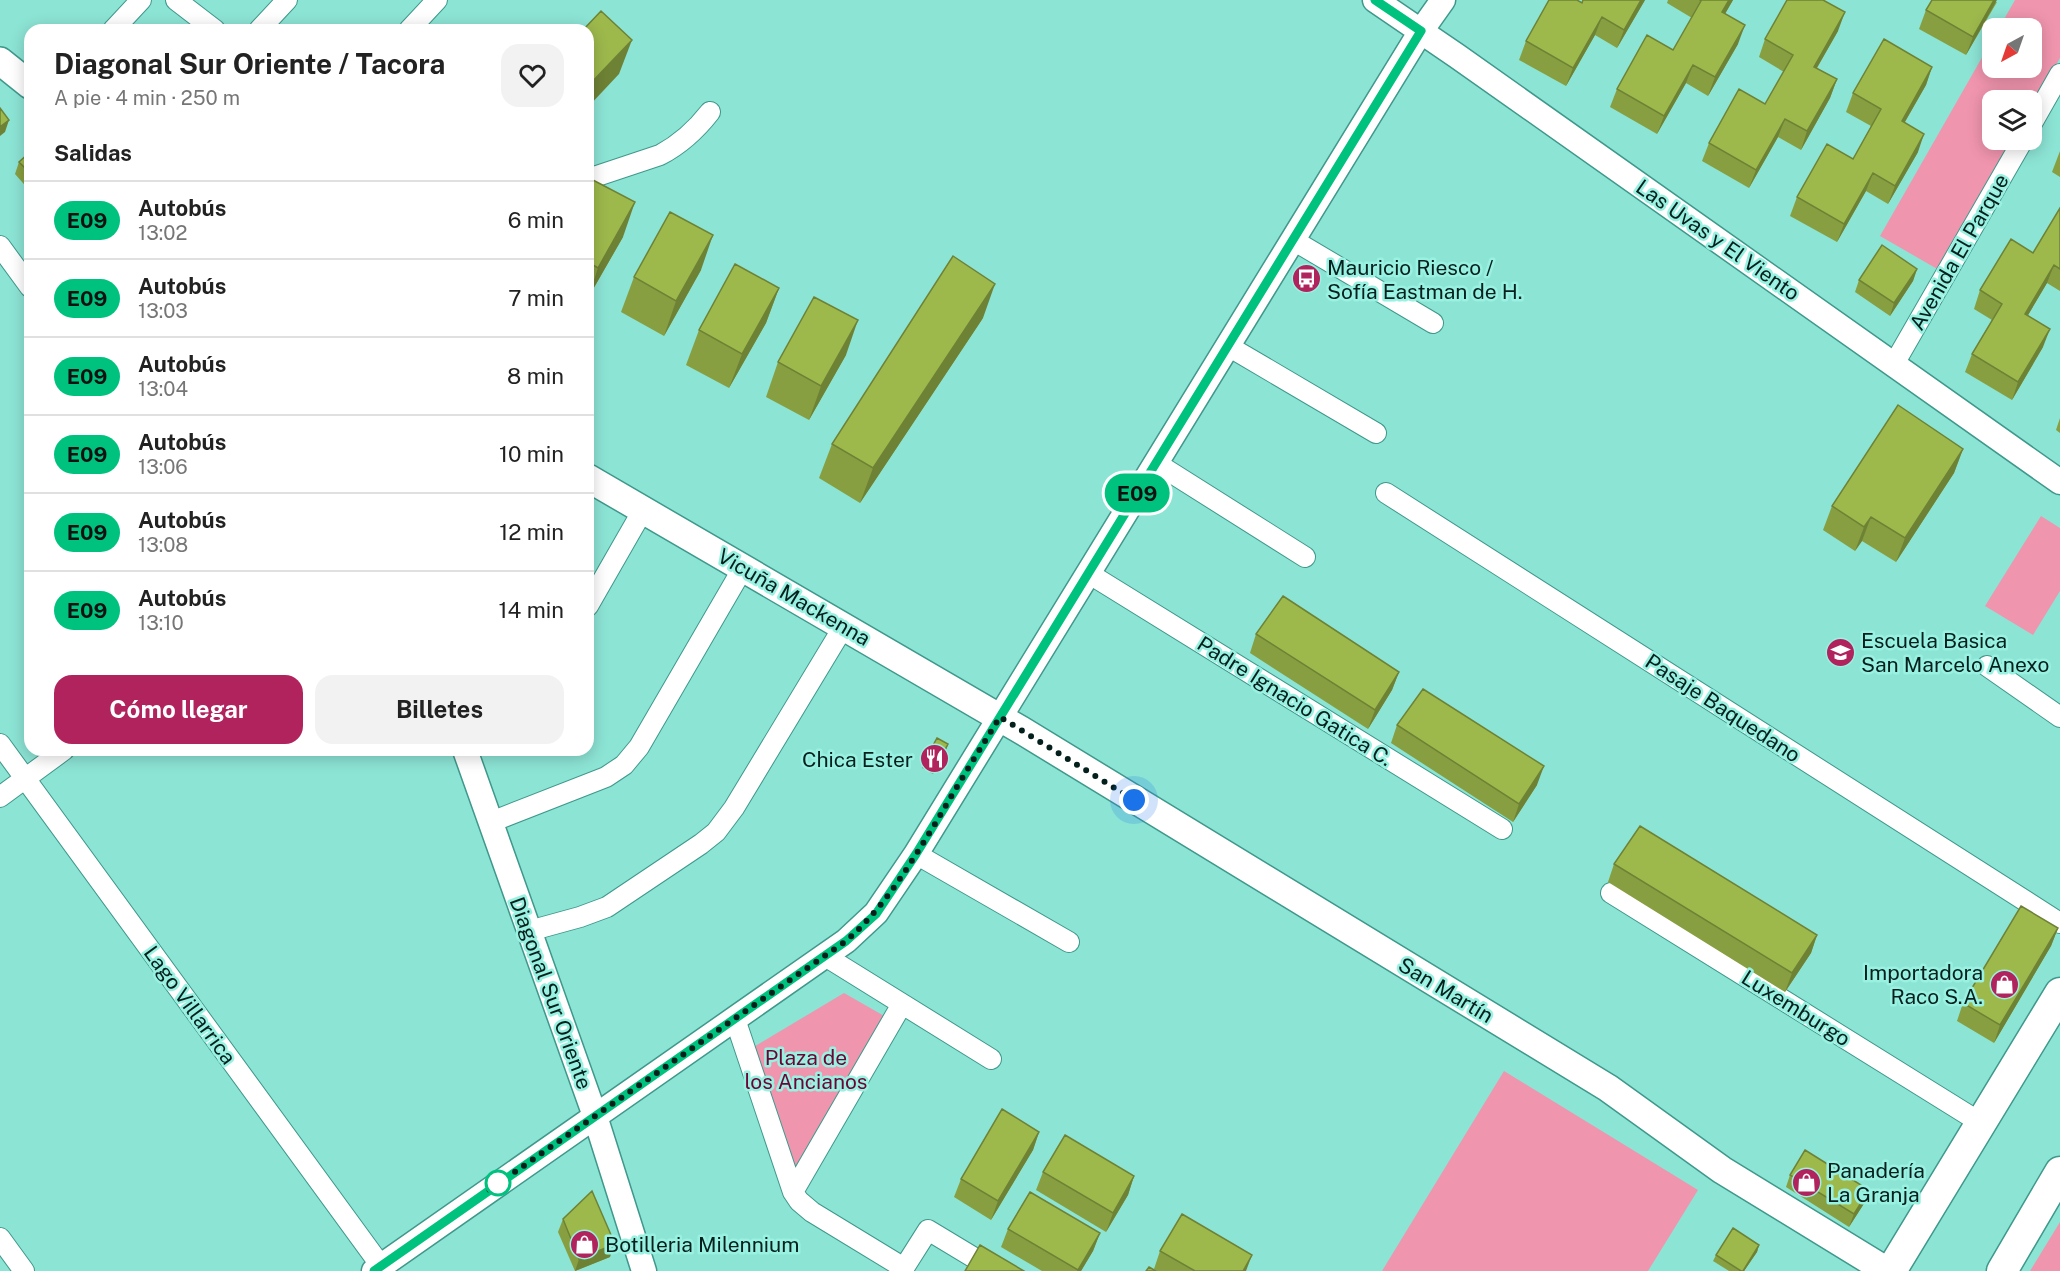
<!DOCTYPE html>
<html lang="es">
<head>
<meta charset="utf-8">
<style>
  body { margin:0; font-family:"Public Sans",sans-serif; background:#f2f2f2; color:#222; height:100vh; display:flex; flex-direction:column; font-size:22px; white-space:nowrap }
  * { box-sizing:border-box; margin:0 }
  p { font-size:20px; color:#767676 }
  .icon { flex:none; width:33px; height:33px; fill:none; stroke:currentColor; stroke-width:2; stroke-linecap:round; stroke-linejoin:round }
  .map { position:relative; flex:1; overflow:hidden }
  .panel { position:absolute; left:24px; top:24px; width:570px; height:732px; display:flex; flex-direction:column; background:#fff; border-radius:18px; box-shadow:0 3px 15px #0003 }
  .panel>* { flex:none }
  .badge { padding:0 12px; border-radius:20px; font-size:21px; line-height:39px }
  .needle { width:39px; rotate:220deg }
  .controls { position:absolute; left:1982px; top:18px; display:grid; gap:12px }
  .controls a { display:grid; place-items:center; width:60px; height:60px; border-radius:12px; background:#fff; box-shadow:0 3px 15px #0003; font-size:30px }
  .you { position:absolute; width:30px; height:30px; margin:-15px; border:4px solid #fff; border-radius:50%; background:#1a73e8; box-shadow:0 0 0 9px #1a73e833 }
  .map>.badge { position:absolute; translate:-50% -50%; box-shadow:0 0 0 3px #fff }
  h2 { padding:0 30px; font-size:22px; line-height:54px }
  .round { display:grid; place-items:center; flex:none; width:63px; height:63px; border-radius:18px; background:#f2f2f2 }
  .summary { display:flex; align-items:center; justify-content:space-between; height:102px; padding:0 30px }
  h1 { font-size:28px; font-weight:700; line-height:45px }
  .button { display:flex; gap:12px; margin-top:auto; padding:12px 30px }
  .button a { flex:1; height:69px; border-radius:18px; background:#b0235d; color:#fff; font-size:24px; font-weight:700; line-height:69px; text-align:center }
  .button a+a { background:#f2f2f2; color:#222 }
  ul { padding:0; list-style:none }
  li { display:flex; align-items:center; gap:18px; height:78px; padding:0 30px; border-top:2px solid #e0e0e0 }
  li div { flex:1 }
  li b { display:block; font-size:22px }
  li em { font-style:normal }
  li .badge { min-width:66px; font-weight:700; text-align:center }
  .map>svg:first-child { display:block }
  .green { fill:#f095ae }
  .lines { fill:none; stroke-linecap:round; stroke-linejoin:round }
  .minor-casing { stroke:#3e988b; stroke-width:22 }
  .tertiary-casing { stroke:#3e988b; stroke-width:27 }
  .secondary-casing { stroke:#3e988b; stroke-width:30 }
  .primary-casing { stroke:#3e988b; stroke-width:33 }
  .minor { stroke:#fff; stroke-width:20 }
  .tertiary { stroke:#fff; stroke-width:24 }
  .secondary { stroke:#fff; stroke-width:27 }
  .primary { stroke:#fff; stroke-width:30 }
  .wall { fill:#879f41 }
  .shaded-wall { fill:#6e8235 }
  .building { fill:#9db94c; stroke:#6e8235; stroke-width:1.5 }
  .line-casing { stroke:#fff; stroke-width:14 }
  .line { stroke:#00c27f; stroke-width:9 }
  .walk { stroke:#04201c; stroke-width:6; stroke-dasharray:0 10.8 }
  .stop-dot { fill:#fff; stroke:#00c27f; stroke-width:3 }
  .labels { text-anchor:middle; dominant-baseline:central; stroke-width:5; stroke-linejoin:round; paint-order:stroke }
  .street-label { font-size:21px; fill:#04201c; stroke:#99f1e2 }
  .poi-label { font-size:21px; fill:#04201c; stroke:#99f1e2; text-anchor:start }
  .park-label { font-size:21px; fill:#6c0434; stroke:#99f1e2 }
</style>
</head>
<body>
<div class="map">
<svg width="2060" height="1271" viewBox="0 0 2060 1271">
  <rect width="100%" height="100%" fill="#8ce4d5"/>
  <path class="green" d="M 2015,0 L 2060,0 L 2060,58 L 2031,109 L 2031,100 L 1992,100 L 1992,140 L 2014,140 L 1939,270 L 1880,236 L 1992,40 L 1992,68 L 2031,68 L 2031,28 L 1999,28 Z
    M 2041,516 L 2060,528 L 2060,591 L 2033,635 L 1985,606 Z
    M 844,993 L 886,1017 L 796,1175 L 752,1048 Z
    M 1504,1071 L 1698,1190 L 1648,1271 L 1382,1271 Z
    M 2060,1222 L 2060,1271 L 2030,1271 Z"/>
  <g class="lines">
    <defs>
      <path id="minor" d="M 176,0 L 215,30
        M 113,30 L 141,0
        M 259,30 L 287,0
        M 409,30 L 437,0
        M 2031,125 L 2060,74
        M 588,179 L 660,155 C 681,144 696,130 710,112
        M 1293,240 L 1433,323
        M 0,246 L 30,287
        M 1228,346 L 1376,433
        M 1894,364 L 2023,140
        M 1156,463 L 1305,557
        M 1386,493 L 2060,923
        M 1088,573 L 1502,829
        M 588,606 L 643,510
        M 1987,666 L 2060,717
        M 0,744 L 381,1266
        M 0,797 L 64,750
        M 491,822 L 606,777 L 624,765 L 639,747 L 743,568
        M 916,854 L 1069,942
        M 1611,893 L 1981,1123
        M 529,931 L 580,917 L 607,907 L 701,844 L 716,832 L 734,808 L 844,626
        M 825,956 L 991,1059
        M 735,1019 L 793,1192 L 799,1201 L 812,1212 L 904,1268
        M 793,1192 L 902,1004
        M 0,1238 L 24,1271
        M 902,1271 L 928,1230 L 996,1271"/>
      <path id="tertiary" d="M 1375,0 L 1457,56 L 2060,482
        M 465,750 L 595,1116 L 644,1271
        M 374,1271 L 846,941 L 876,913 L 916,854 L 1421,31 L 1443,0"/>
      <path id="secondary" d="M 0,61 L 30,85
        M 588,478 L 1021,730 L 1608,1088 L 1722,1170 L 1887,1271"/>
      <path id="primary" d="M 1891,1271 L 2060,993
        M 2002,1271 L 2060,1172"/>
    </defs>
    <use href="#minor" class="minor-casing"/>
    <use href="#tertiary" class="tertiary-casing"/>
    <use href="#secondary" class="secondary-casing"/>
    <use href="#primary" class="primary-casing"/>
    <use href="#minor" class="minor"/>
    <use href="#tertiary" class="tertiary"/>
    <use href="#secondary" class="secondary"/>
    <use href="#primary" class="primary"/>
  </g>
  <path class="wall" d="M 1583,0 L 1645,0 L 1617,48 L 1595,35 L 1566,86 L 1519,60 L 1526,41 L 1582,3 Z
    M 1668,0 L 1733,0 L 1725,14 L 1738,44 L 1708,96 L 1686,83 L 1657,134 L 1610,107 L 1617,89 L 1673,50 L 1692,18 L 1667,3 Z
    M 1997,2 L 1966,55 L 1919,29 L 1926,10 Z
    M 1838,31 L 1817,68 L 1837,79 L 1830,98 L 1801,150 L 1778,137 L 1749,188 L 1702,161 L 1709,143 L 1765,104 L 1784,72 L 1759,57 L 1765,39 Z
    M 1932,67 L 1926,85 L 1905,122 L 1918,152 L 1888,204 L 1866,191 L 1837,242 L 1790,216 L 1797,197 L 1853,159 L 1871,126 L 1846,112 L 1853,93 Z
    M 2060,151 L 2060,177 L 2052,172 Z
    M 30,152 L 30,191 L 15,174 L 19,162 Z
    M 588,185 L 623,237 L 588,298 Z
    M 2060,208 L 2060,291 L 2047,283 L 2028,315 L 2043,347 L 2012,400 L 1965,372 L 1972,354 L 1992,320 L 1974,309 L 1980,290 L 2033,253 Z
    M 1917,269 L 1913,281 L 1890,316 L 1855,292 L 1859,280 Z
    M 701,270 L 664,336 L 621,312 L 634,277 Z
    M 779,288 L 766,323 L 729,388 L 686,365 L 699,330 Z
    M 983,318 L 860,503 L 819,478 L 832,444 Z
    M 846,355 L 809,420 L 766,397 L 778,362 Z
    M 2060,418 L 2060,433 L 2056,430 Z
    M 1963,449 L 1954,473 L 1896,562 L 1862,541 L 1855,551 L 1823,530 L 1832,506 Z
    M 1256,634 L 1399,672 L 1392,690 L 1368,729 L 1250,653 Z
    M 1397,725 L 1537,785 L 1513,822 L 1391,743 Z
    M 946,750 L 933,774 L 922,768 L 924,762 Z
    M 1614,864 L 1817,935 L 1811,953 L 1785,992 L 1608,882 Z
    M 2058,928 L 2051,946 L 1994,1043 L 1957,1021 L 1963,1003 Z
    M 1039,1132 L 1033,1150 L 991,1220 L 954,1197 L 961,1179 Z
    M 1043,1172 L 1134,1176 L 1128,1195 L 1106,1232 L 1036,1190 Z
    M 1790,1175 L 1869,1190 L 1865,1202 L 1849,1227 L 1786,1187 Z
    M 563,1219 L 610,1257 L 575,1271 L 558,1232 Z
    M 1008,1229 L 1100,1233 L 1093,1251 L 1081,1271 L 1042,1271 L 1001,1247 Z
    M 1759,1245 L 1757,1252 L 1744,1271 L 1729,1271 L 1713,1261 L 1716,1255 Z
    M 1160,1251 L 1246,1271 L 1157,1271 L 1154,1269 Z"/>
  <path class="shaded-wall" d="M 1641,0 L 1645,0 L 1617,48 L 1624,30 Z
    M 1729,0 L 1733,0 L 1715,31 L 1722,12 Z
    M 1994,0 L 1997,0 L 1966,55 L 1973,37 Z
    M 1845,12 L 1838,31 L 1807,85 L 1814,67 Z
    M 1602,17 L 1595,35 L 1566,86 L 1573,68 Z
    M 1745,25 L 1738,44 L 1708,96 L 1715,77 Z
    M 632,40 L 619,74 L 588,107 L 588,86 Z
    M 1693,65 L 1686,83 L 1657,134 L 1664,116 Z
    M 1932,67 L 1926,85 L 1895,139 L 1902,121 Z
    M 1837,79 L 1830,98 L 1801,150 L 1807,131 Z
    M 1785,119 L 1778,137 L 1749,188 L 1756,170 Z
    M 9,120 L 5,132 L 0,136 L 0,127 Z
    M 1924,134 L 1918,152 L 1888,204 L 1895,186 Z
    M 1873,173 L 1866,191 L 1837,242 L 1844,224 Z
    M 635,202 L 623,237 L 588,298 L 598,268 Z
    M 713,235 L 701,270 L 664,336 L 676,301 Z
    M 2054,265 L 2047,283 L 2018,332 L 2025,314 Z
    M 1917,269 L 1913,281 L 1890,316 L 1894,303 Z
    M 995,284 L 983,318 L 860,503 L 873,468 Z
    M 779,288 L 766,323 L 729,388 L 742,354 Z
    M 858,320 L 846,355 L 809,420 L 821,386 Z
    M 2050,329 L 2043,347 L 2012,400 L 2018,382 Z
    M 1963,449 L 1954,473 L 1896,562 L 1905,538 Z
    M 1871,517 L 1862,541 L 1855,551 L 1864,527 Z
    M 1399,672 L 1392,690 L 1368,729 L 1375,710 Z
    M 948,744 L 946,750 L 933,774 L 935,768 Z
    M 1544,766 L 1537,785 L 1513,822 L 1519,804 Z
    M 2058,928 L 2051,946 L 1994,1043 L 2000,1025 Z
    M 1817,935 L 1811,953 L 1785,992 L 1792,973 Z
    M 1039,1132 L 1033,1150 L 991,1220 L 998,1201 Z
    M 1134,1176 L 1128,1195 L 1106,1232 L 1113,1213 Z
    M 1869,1190 L 1865,1202 L 1849,1227 L 1854,1214 Z
    M 1100,1233 L 1093,1251 L 1081,1271 L 1077,1271 Z
    M 615,1244 L 610,1257 L 575,1271 L 579,1259 Z
    M 1759,1245 L 1757,1252 L 1744,1271 L 1743,1271 Z
    M 1252,1255 L 1246,1271 L 1243,1271 Z"/>
  <path class="building" d="M 1549,0 L 1577,0 L 1582,3 L 1583,0 L 1641,0 L 1624,30 L 1602,17 L 1573,68 L 1526,41 Z
    M 1700,0 L 1729,0 L 1722,12 L 1745,25 L 1715,77 L 1693,65 L 1664,116 L 1617,89 L 1647,35 L 1673,50 L 1701,1 Z
    M 1787,0 L 1823,0 L 1845,12 L 1814,67 L 1837,79 L 1807,131 L 1785,119 L 1756,170 L 1709,143 L 1739,89 L 1765,104 L 1793,55 L 1765,39 Z
    M 1932,0 L 1994,0 L 1973,37 L 1926,10 Z
    M 601,11 L 632,40 L 588,86 L 588,30 L 583,30 Z
    M 1884,39 L 1932,67 L 1902,121 L 1924,134 L 1895,186 L 1873,173 L 1844,224 L 1797,197 L 1827,144 L 1853,159 L 1881,109 L 1853,93 Z
    M 0,108 L 9,120 L 0,127 Z
    M 30,152 L 30,173 L 19,162 Z
    M 591,179 L 635,202 L 598,268 L 588,262 L 588,185 Z
    M 2060,208 L 2060,269 L 2054,265 L 2025,314 L 2050,329 L 2018,382 L 1972,354 L 2002,304 L 1980,290 L 2011,239 L 2033,253 Z
    M 670,212 L 713,235 L 676,301 L 634,277 Z
    M 1882,245 L 1917,269 L 1894,303 L 1859,280 Z
    M 953,256 L 995,284 L 873,468 L 832,444 Z
    M 735,264 L 779,288 L 742,354 L 699,330 Z
    M 814,297 L 858,320 L 821,386 L 778,362 Z
    M 1898,405 L 1963,449 L 1905,538 L 1871,517 L 1864,527 L 1832,506 Z
    M 1283,596 L 1399,672 L 1375,710 L 1256,634 Z
    M 1423,689 L 1544,766 L 1519,804 L 1397,725 Z
    M 937,738 L 948,744 L 935,768 L 924,762 Z
    M 1640,826 L 1817,935 L 1792,973 L 1614,864 Z
    M 2021,906 L 2058,928 L 2000,1025 L 1963,1003 Z
    M 1002,1109 L 1039,1132 L 998,1201 L 961,1179 Z
    M 1065,1135 L 1134,1176 L 1113,1213 L 1043,1172 Z
    M 1805,1150 L 1869,1190 L 1854,1214 L 1790,1175 Z
    M 592,1191 L 615,1244 L 579,1259 L 563,1219 Z
    M 1030,1192 L 1100,1233 L 1078,1270 L 1008,1229 Z
    M 1182,1214 L 1252,1255 L 1243,1271 L 1195,1271 L 1160,1251 Z
    M 1733,1228 L 1759,1245 L 1743,1271 L 1741,1271 L 1716,1255 Z
    M 980,1245 L 1024,1271 L 965,1271 Z
    M 1149,1267 L 1156,1271 L 1146,1271 Z"/>
  <g class="lines">
    <defs>
      <path id="line" d="M 374,1271 L 846,941 L 876,914 L 916,854 L 1421,31 L 1375,0"/>
    </defs>
    <use href="#line" class="line-casing"/>
    <use href="#line" class="line"/>
    <path class="walk" d="M 498,1183 L 489,1190 L 846,941 C 885,907 908,867 935,824 C 956,788 978,752 1000,717 L 1134,800"/>
  </g>
  <defs>
    <symbol id="bus-disc" viewBox="-11 -11 22 22"><circle r="9.5" fill="#b0235d" stroke="#99f1e2"/><path d="M-5-6H5V4H4V6H2V4H-2V6H-4V4H-5ZM-3.5-4V0h7V-4ZM-3.5 1.2v1.5H-2V1.2ZM2 1.2v1.5H3.5V1.2Z" fill="#fff"/></symbol>
    <symbol id="school-disc" viewBox="-11 -11 22 22"><circle r="9.5" fill="#b0235d" stroke="#99f1e2"/><path d="M0-5L7-2L0 1L-7-2ZM-4 1L0 2.5L4 1V4Q0 6-4 4Z" fill="#fff"/></symbol>
    <symbol id="restaurant-disc" viewBox="-11 -11 22 22"><circle r="9.5" fill="#b0235d" stroke="#99f1e2"/><path d="M-5-6h1v4h1v-4h1v4h1v-4h1v5L-1.5 .5V6h-2V.5L-5-1ZM5-6V6H3V1.5H1.5Q1.5-4 5-6Z" fill="#fff"/></symbol>
    <symbol id="shop-disc" viewBox="-11 -11 22 22"><circle r="9.5" fill="#b0235d" stroke="#99f1e2"/><path d="M-5-2.5h2.3a2.7 3.5 0 0 1 5.4 0H5L5.5 6h-11ZM-1.5-2.5h3a1.5 2.3 0 0 0-3 0Z" fill="#fff"/></symbol>
  </defs>
  <g fill-rule="evenodd">
    <use href="#bus-disc" x="1290" y="262" width="33" height="33"/>
    <use href="#school-disc" x="1824" y="636" width="33" height="33"/>
    <use href="#restaurant-disc" x="918" y="742" width="33" height="33"/>
    <use href="#shop-disc" x="1988" y="968" width="33" height="33"/>
    <use href="#shop-disc" x="1790" y="1166" width="33" height="33"/>
    <use href="#shop-disc" x="568" y="1228" width="33" height="33"/>
  </g>
  <circle class="stop-dot" cx="498" cy="1183" r="12"/>
  <g class="labels">
    <g class="street-label">
      <text transform="translate(1718 240) rotate(35)">Las Uvas y El Viento</text>
      <text transform="translate(1959 252) rotate(-60)">Avenida El Parque</text>
      <text transform="translate(794 597) rotate(30)">Vicuña Mackenna</text>
      <text transform="translate(1295 701) rotate(32)">Padre Ignacio Gatica C.</text>
      <text transform="translate(1723 708) rotate(33)">Pasaje Baquedano</text>
      <text transform="translate(1446 990) rotate(31)">San Martín</text>
      <text transform="translate(551 993) rotate(70)">Diagonal Sur Oriente</text>
      <text transform="translate(190 1005) rotate(54)">Lago Villarrica</text>
      <text transform="translate(1796 1008) rotate(32)">Luxemburgo</text>
    </g>
    <g class="poi-label">
      <text x="1327" y="267">Mauricio Riesco /<tspan x="1327" dy="24">Sofía Eastman de H.</tspan></text>
      <text x="1861" y="640">Escuela Basica<tspan x="1861" dy="24">San Marcelo Anexo</tspan></text>
      <text x="913" y="759" text-anchor="end">Chica Ester</text>
      <text x="1983" y="972" text-anchor="end">Importadora<tspan x="1983" dy="24">Raco S.A.</tspan></text>
      <text x="1827" y="1170">Panadería<tspan x="1827" dy="24">La Granja</tspan></text>
      <text x="605" y="1244">Botilleria Milennium</text>
    </g>
    <g class="park-label">
      <text x="806" y="1057">Plaza de<tspan x="806" dy="24">los Ancianos</tspan></text>
    </g>
  </g>
</svg>
<div class="controls">
<a><svg class="needle" viewBox="-14 -14 28 28"><path d="M0-13l5 13h-10z" fill="#e53935"/><path d="M0 13l5-13h-10z" fill="#767676"/></svg></a>
<a><svg class="icon" aria-label="layers" viewBox="0 0 24 24"><path d="M12 4l9 5-9 5-9-5zM3 14l9 5 9-5"/></svg></a>
</div>
<div class="you" style="left:1134px;top:800px"></div>
<b class="badge" style="left:1137px;top:493px;background:#00c27f;color:#111">E09</b>
<section class="panel">
<div class="summary"><div><h1>Diagonal Sur Oriente / Tacora</h1><p>A pie · 4 min · 250 m</p></div><a class="round"><svg class="icon" aria-label="heart" viewBox="0 0 24 24"><path d="M12 20l-8-8c-3-5 5-10 8-4 3-6 11-1 8 4z"/></svg></a></div>
<h2>Salidas</h2>
<ul>
<li><span class="badge" style="background:#00c27f;color:#111">E09</span><div><b>Autobús</b><p>13:02</p></div><em>6 min</em></li>
<li><span class="badge" style="background:#00c27f;color:#111">E09</span><div><b>Autobús</b><p>13:03</p></div><em>7 min</em></li>
<li><span class="badge" style="background:#00c27f;color:#111">E09</span><div><b>Autobús</b><p>13:04</p></div><em>8 min</em></li>
<li><span class="badge" style="background:#00c27f;color:#111">E09</span><div><b>Autobús</b><p>13:06</p></div><em>10 min</em></li>
<li><span class="badge" style="background:#00c27f;color:#111">E09</span><div><b>Autobús</b><p>13:08</p></div><em>12 min</em></li>
<li><span class="badge" style="background:#00c27f;color:#111">E09</span><div><b>Autobús</b><p>13:10</p></div><em>14 min</em></li>
</ul>
<div class="button"><a>Cómo llegar</a><a>Billetes</a></div>
</section>
</div>
</body>
</html>
